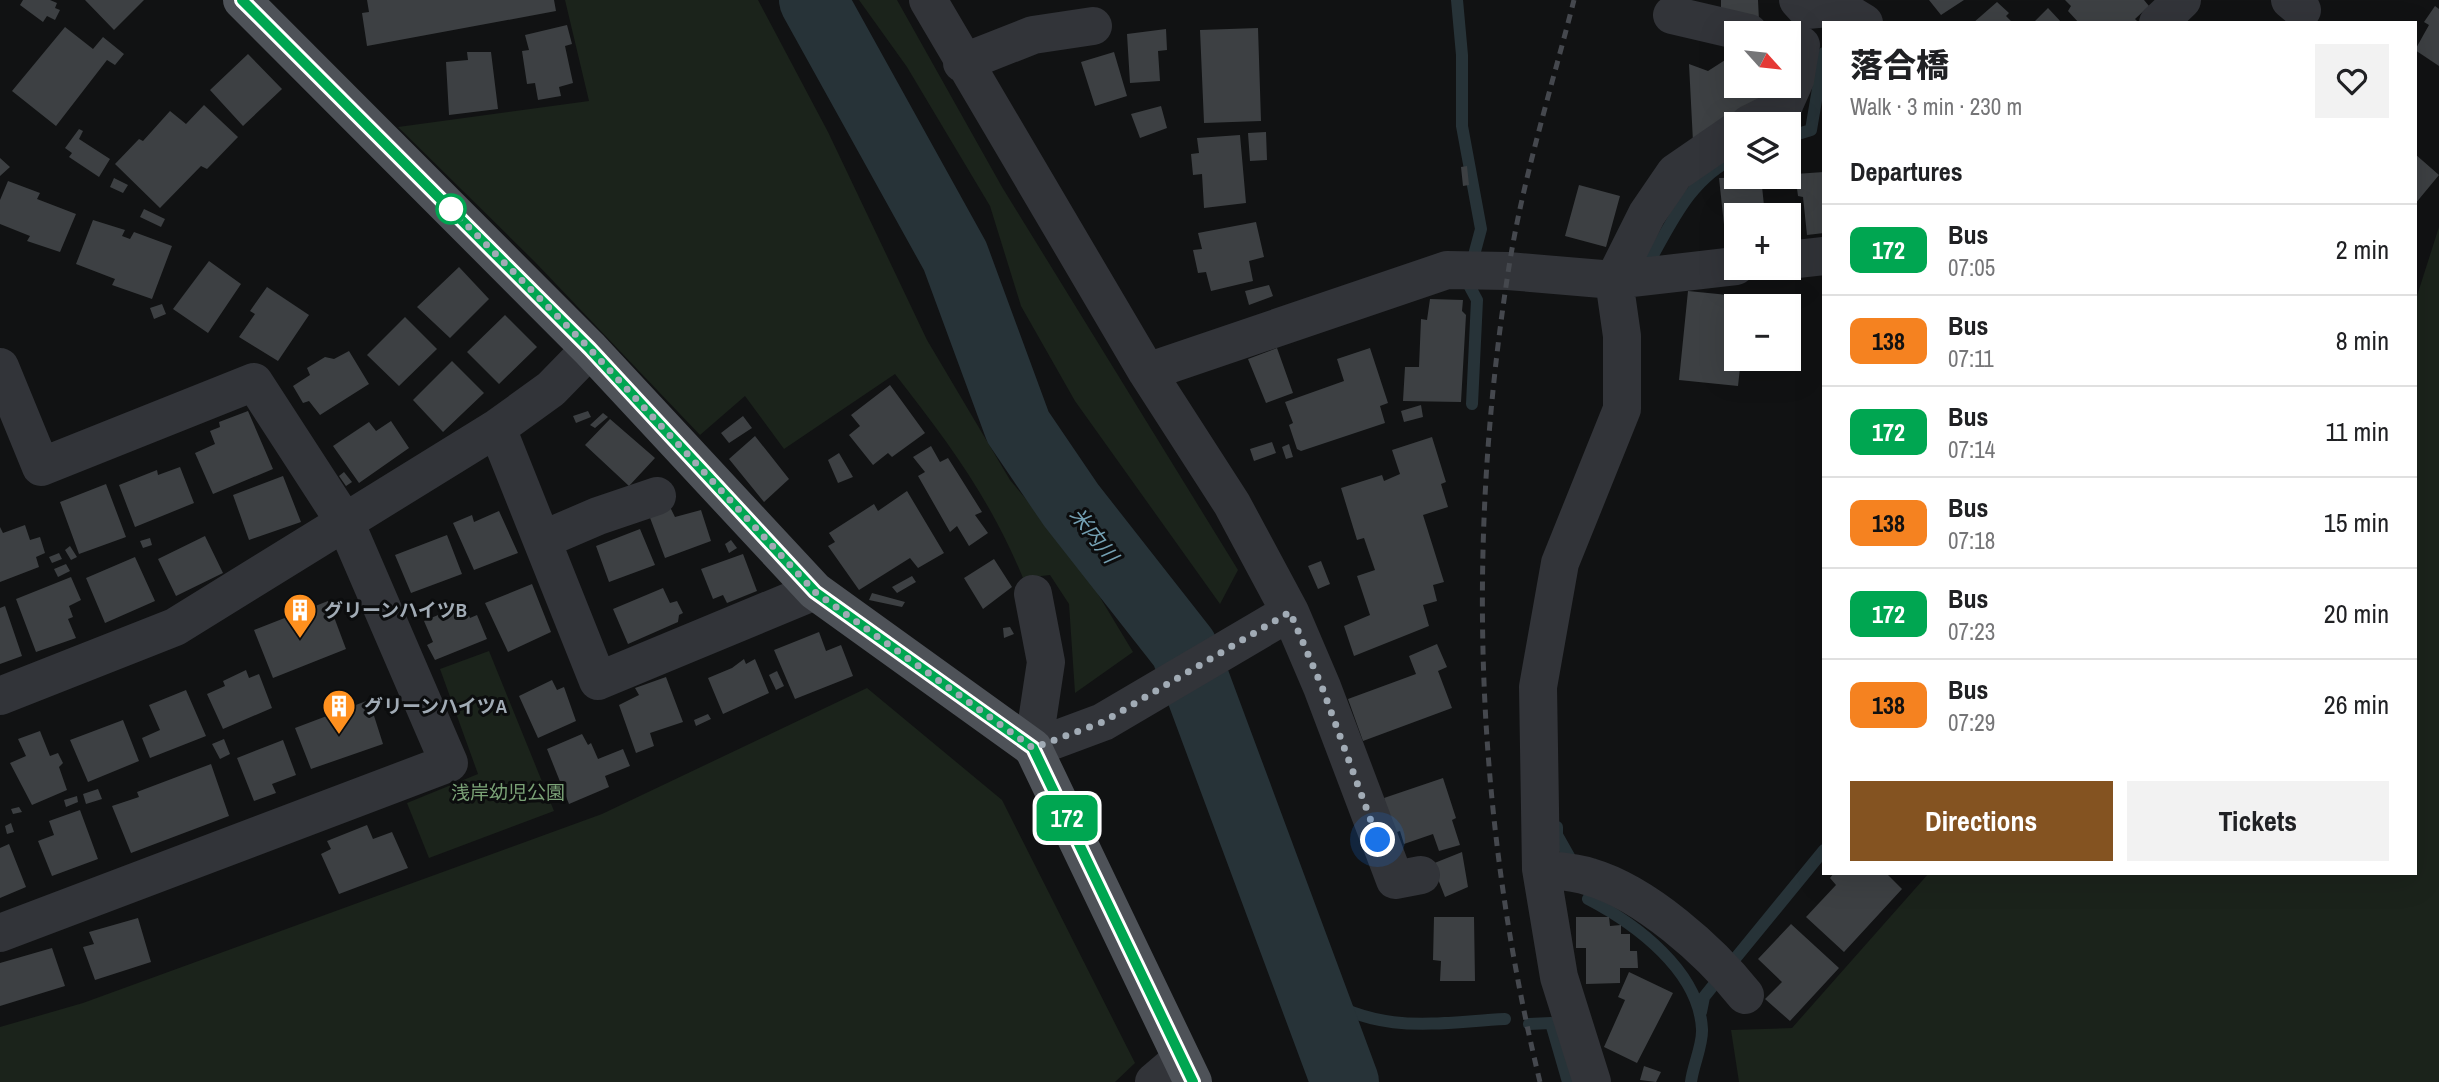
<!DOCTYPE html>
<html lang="en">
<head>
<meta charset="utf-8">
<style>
  body { margin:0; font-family:"Archivo Narrow","Noto Sans JP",sans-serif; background:#f2f2f2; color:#202124; height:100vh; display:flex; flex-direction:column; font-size:26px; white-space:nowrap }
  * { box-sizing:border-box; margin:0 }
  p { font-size:23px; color:#757577 }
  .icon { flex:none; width:38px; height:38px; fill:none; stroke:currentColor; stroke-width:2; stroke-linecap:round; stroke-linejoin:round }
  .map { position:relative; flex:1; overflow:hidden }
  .sheet { position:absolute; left:1822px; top:21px; width:595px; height:854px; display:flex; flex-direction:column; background:#fff; border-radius:0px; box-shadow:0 7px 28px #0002 }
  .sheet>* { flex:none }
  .badge { padding:0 14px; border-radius:10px; font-size:24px; line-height:46px }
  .needle { width:46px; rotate:117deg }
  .buttons { position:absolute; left:1724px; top:21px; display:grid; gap:14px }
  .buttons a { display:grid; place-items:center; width:77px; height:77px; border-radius:0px; background:#fff; box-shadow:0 7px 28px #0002; font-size:35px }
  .you { position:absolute; width:35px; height:35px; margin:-18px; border:5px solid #fff; border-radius:50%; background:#1a73e8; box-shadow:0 0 0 10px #1a73e833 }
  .map>.badge { position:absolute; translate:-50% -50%; box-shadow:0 0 0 4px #fff }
  h2 { padding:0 28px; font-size:26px; line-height:63px }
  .round { display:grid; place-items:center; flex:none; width:74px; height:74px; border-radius:0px; background:#f2f2f2 }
  .headline { display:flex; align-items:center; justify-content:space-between; height:119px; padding:0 28px }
  h1 { font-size:33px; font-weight:800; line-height:52px }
  .button { display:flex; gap:14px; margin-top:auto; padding:14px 28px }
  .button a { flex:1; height:80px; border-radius:0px; background:#845321; color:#fff; font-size:28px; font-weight:800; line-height:80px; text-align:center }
  .button a+a { background:#f2f2f2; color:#202124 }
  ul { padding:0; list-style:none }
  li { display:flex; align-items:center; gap:21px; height:91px; padding:0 28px; border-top:2px solid #e0e0e0 }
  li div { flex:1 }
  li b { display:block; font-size:26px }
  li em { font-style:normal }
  li .badge { min-width:77px; font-weight:700; text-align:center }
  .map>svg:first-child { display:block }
  .green { fill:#1b231b }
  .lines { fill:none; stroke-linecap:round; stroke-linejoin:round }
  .stream { stroke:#273338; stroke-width:12 }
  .river { stroke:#273338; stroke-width:68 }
  .building { fill:#3d4043 }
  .minor { stroke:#323439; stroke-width:38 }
  .major { stroke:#4e5258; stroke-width:38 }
  .rail { stroke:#45484e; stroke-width:5; stroke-dasharray:9 7; stroke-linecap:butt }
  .line-casing { stroke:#fff; stroke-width:16 }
  .line { stroke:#00a651; stroke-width:10 }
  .walk { stroke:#a1abb5; stroke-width:7; stroke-dasharray:0 12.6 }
  .stop-dot { fill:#fff; stroke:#00a651; stroke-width:3.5 }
  .labels { text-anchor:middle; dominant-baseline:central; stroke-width:6; stroke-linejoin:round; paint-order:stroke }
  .poi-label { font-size:19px; font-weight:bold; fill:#a1abb5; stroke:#0c0d0e; text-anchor:start }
  .park-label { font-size:19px; fill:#7aa276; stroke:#0c0d0e }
  .water-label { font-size:21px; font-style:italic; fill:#74a1b4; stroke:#0c0d0e }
</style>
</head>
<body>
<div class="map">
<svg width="2439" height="1082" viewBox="0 0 2439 1082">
  <rect width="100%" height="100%" fill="#111213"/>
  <path class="green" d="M 565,0 L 758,0 L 828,132 L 927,340 L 1010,480 L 1078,561 L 1133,652 L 1075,693 L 1069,604 L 1050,575 L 1023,578 C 990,498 948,442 895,374 L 784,449 L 745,396 L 700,435 L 534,261 L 398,127 L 589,101 Z
    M 859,0 L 897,0 L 1002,187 L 1238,570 L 1220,604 L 1075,401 L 1021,306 L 990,206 L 907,67 Z
    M 2439,227 L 2439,1082 L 1739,1082 L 1731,1030 L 1792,1028 L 1929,873 L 2415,873 L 2415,302 Z
    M 489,651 L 554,811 L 429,858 L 407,803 L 478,774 L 440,669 Z
    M 867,688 L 1002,800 L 1135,1063 L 1115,1082 L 0,1082 L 0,1027 L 83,1003 L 602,814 Z"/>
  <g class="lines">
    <path class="stream" d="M 1457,0 L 1462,55 L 1462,126 L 1481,229 L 1474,255
      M 1788,137 L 1811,130 L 1824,53
      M 1652,257 C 1674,217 1693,177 1736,157
      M 1470,287 L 1477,300 L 1472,404
      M 1557,827 L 1557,835 L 1575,867
      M 1588,899 C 1636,924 1699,971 1702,1029 C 1703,1045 1693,1065 1691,1082
      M 1734,960 L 1824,850
      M 1314,994 C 1382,1035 1431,1023 1505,1019
      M 1701,1012 L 1704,997 L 1720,977
      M 1529,1024 L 1551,1023 L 1568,1082"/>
    <path class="river" d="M 813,0 L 955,256 L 1018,427 L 1071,505 L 1184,649 L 1345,1082"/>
  </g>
  <path class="building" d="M 23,0 L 50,0 L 57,3 L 55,8 L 60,10 L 55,20 L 47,16 L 43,22 L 20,5 Z
    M 85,0 L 144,0 L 114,30 Z
    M 367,0 L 554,0 L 556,11 L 367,46 L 362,13 L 369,12 Z
    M 1721,0 L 1758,0 L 1759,21 L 1721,13 Z
    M 1929,0 L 1964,0 L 1941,15 Z
    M 2065,0 L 2144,0 L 2149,6 L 2135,19 L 2139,23 L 2079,23 L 2068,11 L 2071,6 Z
    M 1997,2 L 2009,13 L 2006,16 L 2013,23 L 1973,23 Z
    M 2435,6 L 2439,9 L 2439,66 L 2415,50 L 2429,25 L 2424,22 Z
    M 2048,8 L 2062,23 L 2033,23 Z
    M 567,25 L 572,44 L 565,46 L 573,83 L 559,87 L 561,96 L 538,100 L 535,83 L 527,84 L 522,51 L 529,50 L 525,35 Z
    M 65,27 L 93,49 L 103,37 L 124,54 L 115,65 L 107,60 L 56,126 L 12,91 Z
    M 1258,28 L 1261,121 L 1204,123 L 1200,30 Z
    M 1166,29 L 1167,50 L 1158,51 L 1160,81 L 1130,83 L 1127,34 Z
    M 467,52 L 491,52 L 498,109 L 449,115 L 446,62 L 468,60 Z
    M 1114,52 L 1127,96 L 1095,106 L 1081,62 Z
    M 1736,53 L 1736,86 L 1778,88 L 1693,142 L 1689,64 L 1708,71 Z
    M 248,54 L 282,89 L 243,126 L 210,90 Z
    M 204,105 L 238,137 L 207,169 L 201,166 L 160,208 L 115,164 L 139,139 L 143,141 L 170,111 L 186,124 Z
    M 1161,106 L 1167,128 L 1140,138 L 1131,114 Z
    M 79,129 L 83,131 L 79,139 L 110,159 L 99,177 L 69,157 L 72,153 L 65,148 Z
    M 1266,132 L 1267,160 L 1250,161 L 1248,133 Z
    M 1240,135 L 1246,203 L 1204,208 L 1202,174 L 1193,175 L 1191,154 L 1199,153 L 1197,138 Z
    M 2415,154 L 2439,175 L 2415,204 Z
    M 0,158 L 10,167 L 0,176 Z
    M 1467,166 L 1469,185 L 1463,186 L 1461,167 Z
    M 1824,172 L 1824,233 L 1807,235 L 1803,197 L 1798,196 L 1795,174 Z
    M 1761,177 L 1765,215 L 1736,215 L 1736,233 L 1725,234 L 1719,178 Z
    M 114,178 L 128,185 L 123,193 L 110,187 Z
    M 8,181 L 40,193 L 37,199 L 76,214 L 60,252 L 27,241 L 30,236 L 0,224 L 0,200 Z
    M 1579,185 L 1620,196 L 1606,247 L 1565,236 Z
    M 144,209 L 165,219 L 161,227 L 140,217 Z
    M 93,220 L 125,230 L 122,236 L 130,239 L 134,232 L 172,246 L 152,299 L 112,285 L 115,279 L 76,264 Z
    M 1256,222 L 1264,257 L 1249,261 L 1253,281 L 1211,291 L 1206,272 L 1198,273 L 1193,250 L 1202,249 L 1198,233 Z
    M 209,261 L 241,284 L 208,333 L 173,309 Z
    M 459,267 L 489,299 L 450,338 L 417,307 Z
    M 1269,285 L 1273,296 L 1249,305 L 1245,291 Z
    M 267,287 L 309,315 L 278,361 L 239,337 L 255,314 L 250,311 Z
    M 1688,291 L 1748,297 L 1747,306 L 1736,306 L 1736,359 L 1741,359 L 1738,386 L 1679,380 Z
    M 1430,299 L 1463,300 L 1462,311 L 1466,315 L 1461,402 L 1403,401 L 1405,367 L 1419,367 L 1421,319 L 1427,320 Z
    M 162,304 L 166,314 L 154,319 L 150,308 Z
    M 505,315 L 537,347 L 499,384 L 467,352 Z
    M 405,317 L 437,349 L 399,386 L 367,355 Z
    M 1277,348 L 1293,393 L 1266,403 L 1248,359 Z
    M 1370,348 L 1388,403 L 1380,406 L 1385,423 L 1301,451 L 1297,449 L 1289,425 L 1293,423 L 1285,402 L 1344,381 L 1337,359 Z
    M 349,351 L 369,384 L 320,415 L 309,401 L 303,403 L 293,386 L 310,375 L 307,368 L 325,357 L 334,359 Z
    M 452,361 L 484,393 L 443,432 L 413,400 Z
    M 890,385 L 925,433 L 892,457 L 888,453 L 873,465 L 849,435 L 860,426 L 851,415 Z
    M 1421,405 L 1423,417 L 1404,422 L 1401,411 Z
    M 248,411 L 273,469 L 213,494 L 195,453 L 215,444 L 210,431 L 220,427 L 219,422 Z
    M 588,411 L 591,417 L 576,423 L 573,416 Z
    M 603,413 L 608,417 L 595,428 L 590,425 Z
    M 743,416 L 752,428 L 729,443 L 721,433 Z
    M 610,419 L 655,458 L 629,486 L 585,445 Z
    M 391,421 L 409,448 L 359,483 L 333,446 L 369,422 L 376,431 Z
    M 755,436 L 789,479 L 764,502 L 729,459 Z
    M 1432,437 L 1446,482 L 1441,484 L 1448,507 L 1423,515 L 1444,582 L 1433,585 L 1437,601 L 1423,605 L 1429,626 L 1354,656 L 1344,626 L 1370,615 L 1357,576 L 1375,570 L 1364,538 L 1357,540 L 1341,488 L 1382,475 L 1384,481 L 1400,474 L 1392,450 Z
    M 1272,442 L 1276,453 L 1254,461 L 1250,449 Z
    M 1289,444 L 1293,457 L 1286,459 L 1282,447 Z
    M 931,446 L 940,462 L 948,458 L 982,512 L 975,515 L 988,533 L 969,546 L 957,526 L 950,532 L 918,476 L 925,472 L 913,457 Z
    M 839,453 L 853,477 L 838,483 L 828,460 Z
    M 180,467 L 194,503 L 135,527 L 119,485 L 157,470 L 158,475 Z
    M 344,472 L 352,482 L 346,486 L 339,476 Z
    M 283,476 L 301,522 L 249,540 L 233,495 Z
    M 106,484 L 126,537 L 79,554 L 60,502 Z
    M 907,491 L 944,553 L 918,568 L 910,558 L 859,590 L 828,546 L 835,542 L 829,533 L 874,504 L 878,511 Z
    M 670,507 L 675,517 L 701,510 L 711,541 L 665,558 L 649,515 Z
    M 499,511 L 518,553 L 474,570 L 453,523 L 472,515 L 474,522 Z
    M 25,525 L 30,540 L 40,537 L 45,553 L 36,557 L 39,567 L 0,582 L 0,527 L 3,533 Z
    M 640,529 L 655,565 L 609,582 L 596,546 Z
    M 447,535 L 462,574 L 411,593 L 395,555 Z
    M 205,536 L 223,573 L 176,596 L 158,559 Z
    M 150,538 L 152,545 L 143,548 L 140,541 Z
    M 731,540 L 737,548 L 729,553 L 725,544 Z
    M 70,546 L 77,557 L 71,560 L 65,550 Z
    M 59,553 L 62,559 L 52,563 L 49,557 Z
    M 743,554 L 757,591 L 727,603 L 723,595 L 713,599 L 701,569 Z
    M 135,557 L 155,601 L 105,623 L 86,578 Z
    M 994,559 L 1012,587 L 983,609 L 964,578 Z
    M 1321,561 L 1330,584 L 1318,589 L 1308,566 Z
    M 66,564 L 70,571 L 58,577 L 54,569 Z
    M 912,576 L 916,582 L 897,593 L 892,587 Z
    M 71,577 L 81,600 L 69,606 L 73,617 L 68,619 L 76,638 L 36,652 L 16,599 Z
    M 532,584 L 551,632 L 508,652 L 485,603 Z
    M 663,588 L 670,603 L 677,601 L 683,613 L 679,615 L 678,622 L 628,644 L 613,609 Z
    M 872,593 L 905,602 L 902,607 L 869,600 Z
    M 328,601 L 346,649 L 273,678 L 254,630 Z
    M 464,604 L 470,618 L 477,615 L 487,639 L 435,660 L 427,645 L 433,642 L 424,621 Z
    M 5,606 L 22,656 L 0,664 L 0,608 Z
    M 1010,627 L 1014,634 L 1004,638 L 1003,628 Z
    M 819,632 L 826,651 L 841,645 L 853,676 L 795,699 L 774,650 Z
    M 1437,644 L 1447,667 L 1438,671 L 1452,708 L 1363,741 L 1348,699 L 1416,674 L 1409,656 Z
    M 744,659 L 746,664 L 755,659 L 769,693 L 723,714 L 708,678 L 732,668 Z
    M 246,670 L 249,678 L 259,674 L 272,708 L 223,729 L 207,694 L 225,686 L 223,681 Z
    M 777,671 L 784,686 L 776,690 L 769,675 Z
    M 666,677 L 683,722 L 650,733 L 654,746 L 636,753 L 619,705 L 639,695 L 635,688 Z
    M 552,680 L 557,690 L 564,687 L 576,721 L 538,738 L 519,696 Z
    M 186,690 L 206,736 L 150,758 L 142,738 L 160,730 L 149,705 Z
    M 369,700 L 383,744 L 311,769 L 295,728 Z
    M 708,714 L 711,719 L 696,726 L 694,720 Z
    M 123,720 L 139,761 L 88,782 L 70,740 Z
    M 40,731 L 50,756 L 58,753 L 63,763 L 59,767 L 67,790 L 32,805 L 10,763 L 26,756 L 18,739 Z
    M 582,734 L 588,745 L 591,743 L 598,759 L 623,749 L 630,766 L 605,776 L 609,787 L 569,804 L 547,749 Z
    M 224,739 L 230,754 L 220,759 L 212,744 Z
    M 283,740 L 296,775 L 272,784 L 276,793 L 254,801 L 237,758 Z
    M 211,764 L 229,816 L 131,853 L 112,806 L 139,797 L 137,792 Z
    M 1443,778 L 1456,818 L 1452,820 L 1460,845 L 1439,851 L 1433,834 L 1404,844 L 1400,831 L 1394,833 L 1384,798 Z
    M 98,789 L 102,799 L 86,804 L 83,794 Z
    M 77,796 L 78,802 L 66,807 L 64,800 Z
    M 19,807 L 22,812 L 13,814 L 11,809 Z
    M 80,810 L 98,859 L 52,876 L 38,841 L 54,835 L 49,821 Z
    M 11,823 L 14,832 L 7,834 L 5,826 Z
    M 367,825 L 373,839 L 392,832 L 408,868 L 339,894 L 321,854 L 331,849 L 327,841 Z
    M 9,844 L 26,887 L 0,898 L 0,848 Z
    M 1462,852 L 1468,887 L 1445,897 L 1432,864 Z
    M 1834,873 L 1886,873 L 1902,889 L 1844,952 L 1806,917 L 1836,885 L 1830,878 Z
    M 1434,917 L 1474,917 L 1475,981 L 1440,981 L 1441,961 L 1433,960 Z
    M 1576,917 L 1609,917 L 1610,926 L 1621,925 L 1621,934 L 1630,934 L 1630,951 L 1637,951 L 1638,968 L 1620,968 L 1620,983 L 1586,984 L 1586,948 L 1576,948 Z
    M 138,918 L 151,962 L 95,980 L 83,947 L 94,944 L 89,932 Z
    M 1791,924 L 1839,968 L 1790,1021 L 1765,999 L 1782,982 L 1758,959 Z
    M 52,948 L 65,986 L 0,1006 L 0,963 Z
    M 1629,972 L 1673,993 L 1637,1063 L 1604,1047 L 1625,1000 L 1618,997 Z
    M 1644,1066 L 1661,1072 L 1656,1082 L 1640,1080 Z"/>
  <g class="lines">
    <path class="minor" d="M 928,0 L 1147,372 L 1232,504 L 1290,612 L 1103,722 L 1033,748
      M 1798,0 L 1807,10 L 1838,7 L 1864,23
      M 2290,0 L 2302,10
      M 1672,15 L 1749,33
      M 2158,23 L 2182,0
      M 962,63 L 1033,35 L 1093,26
      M 1749,124 L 1783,107 L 1795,80 L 1801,45
      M 1788,260 L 1824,256
      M 0,367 L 41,467 L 254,382 L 346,524 L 449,763 L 0,933
      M 1147,372 L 1447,270 L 1508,271 L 1614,280 L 1736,266
      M 497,428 L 598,681 L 815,591
      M 542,540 L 598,516 L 657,496
      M 1033,594 L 1046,662 L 1033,748
      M 1290,612 L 1322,687 L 1395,880 L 1421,875
      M 0,696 L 175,627 L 497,428 L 551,389 L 590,349
      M 1541,869 C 1557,871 1575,872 1590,877 C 1645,893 1710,951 1745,995
      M 1154,1082 L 1181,1059
      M 1592,1082 L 1559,977 L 1541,869 L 1538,687 L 1560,563 L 1622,409 L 1622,336 L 1614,280 L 1647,214 L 1675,173 L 1736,131"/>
    <path class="major" d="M 242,0 L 590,349 L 815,591 L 1033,748 L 1193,1082"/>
    <path class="rail" d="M 1540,1082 C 1475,815 1466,544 1508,273 C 1522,181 1551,90 1574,0"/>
  </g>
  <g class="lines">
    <defs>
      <path id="line" d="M 242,0 L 590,349 L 815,592 L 1033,748 L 1193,1082"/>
    </defs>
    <use href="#line" class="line-casing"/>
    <use href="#line" class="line"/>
    <path class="walk" d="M 451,209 L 590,349 L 815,592 L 1033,748 L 1103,722 L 1290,612 L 1322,687 L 1378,840"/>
  </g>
  <defs>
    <symbol id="building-pin" viewBox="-11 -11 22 30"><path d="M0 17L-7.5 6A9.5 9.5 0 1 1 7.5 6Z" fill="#ff901e" stroke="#0c0d0e"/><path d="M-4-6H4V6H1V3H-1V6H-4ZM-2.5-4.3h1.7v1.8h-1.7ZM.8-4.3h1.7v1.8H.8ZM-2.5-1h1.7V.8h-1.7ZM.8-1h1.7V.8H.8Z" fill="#fff"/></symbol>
  </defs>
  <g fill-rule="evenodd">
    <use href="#building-pin" x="281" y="591" width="38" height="52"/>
    <use href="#building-pin" x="320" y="687" width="38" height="52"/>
  </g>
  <circle class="stop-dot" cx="451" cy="209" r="14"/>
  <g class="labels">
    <g class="poi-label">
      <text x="324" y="610">グリーンハイツB</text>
      <text x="364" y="706">グリーンハイツA</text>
    </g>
    <g class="park-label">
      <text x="508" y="792">浅岸幼児公園</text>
    </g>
    <g class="water-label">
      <text transform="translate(1094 535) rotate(52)">米内川</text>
    </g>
  </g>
</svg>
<div class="buttons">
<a><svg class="needle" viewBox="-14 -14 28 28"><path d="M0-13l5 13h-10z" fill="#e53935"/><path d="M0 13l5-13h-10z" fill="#757577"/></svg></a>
<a><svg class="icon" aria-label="layers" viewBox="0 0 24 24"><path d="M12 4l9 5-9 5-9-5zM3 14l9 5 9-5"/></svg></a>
<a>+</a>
<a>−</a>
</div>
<div class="you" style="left:1378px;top:840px"></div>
<b class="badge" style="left:1067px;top:818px;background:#00a651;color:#fff">172</b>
<section class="sheet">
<div class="headline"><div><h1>落合橋</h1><p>Walk · 3 min · 230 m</p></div><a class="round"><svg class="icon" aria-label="heart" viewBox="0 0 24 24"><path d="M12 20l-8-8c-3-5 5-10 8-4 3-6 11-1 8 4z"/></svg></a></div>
<h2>Departures</h2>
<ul>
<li><span class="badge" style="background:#00a651;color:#fff">172</span><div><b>Bus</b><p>07:05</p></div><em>2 min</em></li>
<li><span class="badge" style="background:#f58220;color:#111">138</span><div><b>Bus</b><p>07:11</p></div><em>8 min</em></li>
<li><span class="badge" style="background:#00a651;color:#fff">172</span><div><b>Bus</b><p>07:14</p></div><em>11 min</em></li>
<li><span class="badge" style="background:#f58220;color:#111">138</span><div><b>Bus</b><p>07:18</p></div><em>15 min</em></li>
<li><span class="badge" style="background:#00a651;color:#fff">172</span><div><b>Bus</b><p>07:23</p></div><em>20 min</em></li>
<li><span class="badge" style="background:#f58220;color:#111">138</span><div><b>Bus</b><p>07:29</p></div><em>26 min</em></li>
</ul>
<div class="button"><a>Directions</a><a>Tickets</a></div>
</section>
</div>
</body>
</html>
